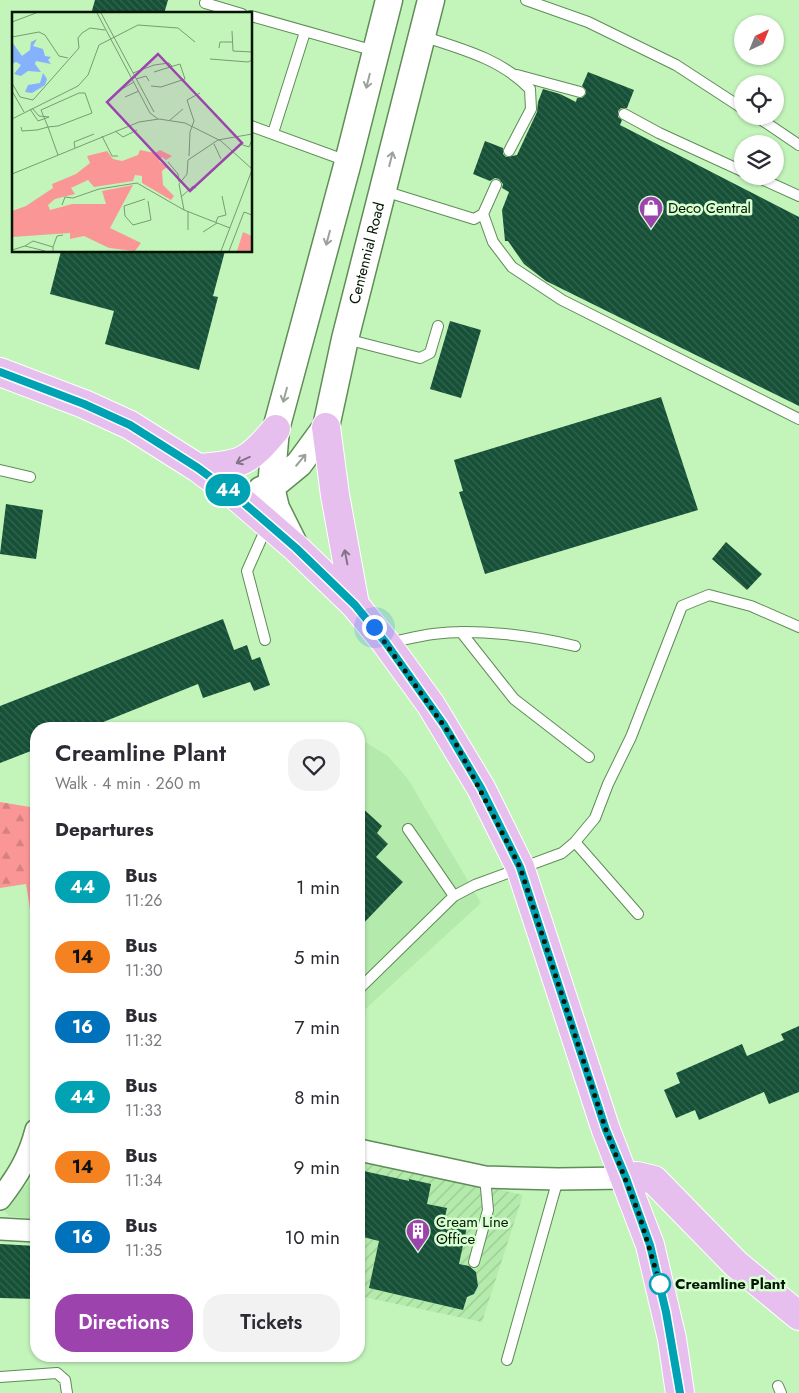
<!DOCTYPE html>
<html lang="en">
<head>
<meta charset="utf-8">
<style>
  body { margin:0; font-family:Jost,sans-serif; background:#f2f2f3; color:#2b2b33; height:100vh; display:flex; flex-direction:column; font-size:19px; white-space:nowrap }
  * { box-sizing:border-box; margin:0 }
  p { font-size:16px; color:#7c7c81 }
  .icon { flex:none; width:28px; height:28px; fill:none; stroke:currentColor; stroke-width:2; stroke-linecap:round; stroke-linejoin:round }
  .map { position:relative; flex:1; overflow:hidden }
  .side { position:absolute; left:30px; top:722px; width:335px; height:640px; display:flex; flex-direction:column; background:#fff; border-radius:20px; box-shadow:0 1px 4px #0004 }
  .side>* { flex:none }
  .badge { padding:0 10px; border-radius:16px; font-size:18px; line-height:32px }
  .needle { width:32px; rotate:43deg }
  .buttons { position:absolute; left:734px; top:15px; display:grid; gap:10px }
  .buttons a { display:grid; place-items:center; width:50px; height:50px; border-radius:50%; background:#fff; box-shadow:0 1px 4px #0004; font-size:25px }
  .you { position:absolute; width:25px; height:25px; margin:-12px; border:4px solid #fff; border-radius:50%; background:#1a73e8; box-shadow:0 0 0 8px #1a73e833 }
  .map>.badge { position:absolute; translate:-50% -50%; box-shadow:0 0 0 2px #fff }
  h2 { padding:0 25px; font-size:19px; line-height:45px }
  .round { display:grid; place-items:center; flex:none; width:52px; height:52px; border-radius:20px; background:#f2f2f3 }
  .headline { display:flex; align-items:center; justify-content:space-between; height:85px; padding:0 25px }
  h1 { font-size:24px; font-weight:600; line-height:38px }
  .cta { display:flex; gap:10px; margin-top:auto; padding:10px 25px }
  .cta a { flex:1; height:58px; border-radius:20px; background:#9d43ae; color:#fff; font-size:20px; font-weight:600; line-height:58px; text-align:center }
  .cta a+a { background:#f2f2f3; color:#2b2b33 }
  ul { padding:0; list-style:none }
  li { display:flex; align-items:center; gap:15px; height:70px; padding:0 25px }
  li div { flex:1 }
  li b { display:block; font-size:19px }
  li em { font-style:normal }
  li .badge { min-width:55px; font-weight:700; text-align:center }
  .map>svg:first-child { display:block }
  .built { fill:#b4ebac }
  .industrial { fill:url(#industrial-furrows) }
  .forest { fill:url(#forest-firs) }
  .building { fill:url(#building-back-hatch) }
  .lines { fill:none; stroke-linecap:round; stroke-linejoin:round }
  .service-casing { stroke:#5f8c57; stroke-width:12 }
  .minor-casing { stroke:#5f8c57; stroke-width:24 }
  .tertiary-casing { stroke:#5f8c57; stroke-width:29 }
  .primary-casing { stroke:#fff; stroke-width:30 }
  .service { stroke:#fff; stroke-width:10 }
  .minor { stroke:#fff; stroke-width:21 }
  .tertiary { stroke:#fff; stroke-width:26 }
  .primary { stroke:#e6bfee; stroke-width:28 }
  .oneway { stroke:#9ba29b }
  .oneway2 { stroke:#817385 }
  .line-casing { stroke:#fff; stroke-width:11 }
  .line { stroke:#00a3b4; stroke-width:8 }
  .walk { stroke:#051704; stroke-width:5; stroke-dasharray:0 9 }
  .stop-dot { fill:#fff; stroke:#00a3b4; stroke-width:2.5 }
  .labels { text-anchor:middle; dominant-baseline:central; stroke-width:5; stroke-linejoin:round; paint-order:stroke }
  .poi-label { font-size:15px; fill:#051704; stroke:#d7ffd0; text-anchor:start }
  .street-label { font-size:15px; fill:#051704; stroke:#d7ffd0 }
  .stop-label { font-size:15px; font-weight:bold; fill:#051704; stroke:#d7ffd0; text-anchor:start }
  .inset-road { fill:none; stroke:#779c72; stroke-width:1 }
  .view { fill:#9d43ae; fill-opacity:0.15; stroke:#9d43ae; stroke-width:2.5 }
  .inset-edge { fill:none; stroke:#051704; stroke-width:2.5 }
</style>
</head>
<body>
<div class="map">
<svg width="799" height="1393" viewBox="0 0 799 1393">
  <defs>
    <pattern id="industrial-furrows" width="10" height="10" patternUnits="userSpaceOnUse" patternTransform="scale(1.25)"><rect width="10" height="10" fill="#b4ebac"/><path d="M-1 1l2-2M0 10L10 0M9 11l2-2" fill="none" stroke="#99c992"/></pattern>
    <pattern id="forest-firs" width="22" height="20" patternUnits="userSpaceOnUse" patternTransform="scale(1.25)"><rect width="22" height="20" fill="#fa9796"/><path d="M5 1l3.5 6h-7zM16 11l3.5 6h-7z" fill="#d58180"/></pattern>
    <pattern id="building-back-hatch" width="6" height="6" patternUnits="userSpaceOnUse" patternTransform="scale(1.25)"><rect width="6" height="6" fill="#155037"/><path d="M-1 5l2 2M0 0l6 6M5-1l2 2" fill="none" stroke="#356550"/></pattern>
  </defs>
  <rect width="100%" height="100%" fill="#c3f5bb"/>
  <path class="built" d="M 359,740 L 362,740 L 388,756 L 408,779 L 481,903 L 359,1015 Z
    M 36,1171 L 36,1219 L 9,1216 L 2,1208 L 33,1179 Z"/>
  <path class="industrial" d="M 359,1156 L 523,1195 L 482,1322 L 359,1296 Z"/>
  <path class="forest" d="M 0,802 L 36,808 L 36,946 L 26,884 L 0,888 Z"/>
  <path class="building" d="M 95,0 L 168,0 L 164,14 L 91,14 Z
    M 588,72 L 634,90 L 627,108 L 621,108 L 618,111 L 618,117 L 622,120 L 620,125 L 799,217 L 799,406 L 546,281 L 524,264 L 508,241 L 505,241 L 502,210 L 509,192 L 502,188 L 503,184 L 499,179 L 495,178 L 490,181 L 473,174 L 485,141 L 503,148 L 503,154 L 506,157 L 517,155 L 537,112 L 538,102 L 543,89 L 560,94 L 576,102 L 577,98 L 582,98 L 586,94 L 586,90 L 582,86 Z
    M 61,251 L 225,251 L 213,296 L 218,297 L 199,370 L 105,344 L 114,311 L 50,294 Z
    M 450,321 L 481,330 L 461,398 L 430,389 Z
    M 661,397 L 698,510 L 485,574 L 459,492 L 463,491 L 454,460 Z
    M 6,504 L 43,510 L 36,559 L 0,554 Z
    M 726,542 L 762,574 L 747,590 L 712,559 Z
    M 223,619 L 234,650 L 247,645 L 252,660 L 260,657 L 270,685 L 254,691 L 250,682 L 203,698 L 198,684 L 86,729 L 36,729 L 36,749 L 0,763 L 0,706 Z
    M 359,805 L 382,826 L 377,833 L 388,844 L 376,857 L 403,882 L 359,928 Z
    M 799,1026 L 799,1092 L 769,1104 L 764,1092 L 699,1120 L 695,1110 L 676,1118 L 664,1090 L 680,1083 L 676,1073 L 742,1044 L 747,1056 L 784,1040 L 781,1034 Z
    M 359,1170 L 409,1181 L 409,1179 L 431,1184 L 427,1204 L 447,1208 L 445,1217 L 468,1222 L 459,1264 L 469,1266 L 476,1272 L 478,1286 L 474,1294 L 467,1297 L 463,1310 L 369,1288 L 379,1241 L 359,1236 Z
    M 0,1244 L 36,1246 L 36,1299 L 0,1298 Z"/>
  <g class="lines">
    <defs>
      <path id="service" d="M 526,0 L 588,22 L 676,65 L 742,108
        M 205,3 L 242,14
        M 251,16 L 375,51
        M 422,36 C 462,49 501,59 530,89 L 531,109 L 509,151
        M 517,75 L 580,92
        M 624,114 L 659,133 L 742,171
        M 756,116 L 799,145
        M 251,126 L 347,161
        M 273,133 L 305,32
        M 755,176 L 799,196
        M 384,191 L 474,219 L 483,214 L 496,185
        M 483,214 L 493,242 L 512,267 L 562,300 L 799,419
        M 346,339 L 420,358 L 430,353 L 438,326
        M 0,470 L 30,477
        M 461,632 L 514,699 L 589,757
        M 265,640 L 247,571 L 267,526
        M 387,643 C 403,640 418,636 433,634 C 475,628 534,636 575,646
        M 408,829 L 454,896
        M 575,842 L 638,914
        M 359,989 L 454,896 L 475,885 L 562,853 L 575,842 L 595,818 L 608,784 L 631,737 L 682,606 L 709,595 L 751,606 L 799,627
        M 474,1262 L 488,1210 L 485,1177
        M 507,1360 L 558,1179
        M 0,1377 L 57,1373 L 65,1380 L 67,1393
        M 778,1386 L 781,1393"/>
      <path id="minor" d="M 359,1150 L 485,1177 L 558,1179 L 626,1178
        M 0,1199 C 17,1177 29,1158 36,1130
        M 0,1229 L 36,1231"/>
      <g id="tertiary">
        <path id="s1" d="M 261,490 L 271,487 L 299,464 L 326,427 L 345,339 L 431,0"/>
        <path d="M 296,548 L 276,508 L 271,487 L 276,429 L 348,162 L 389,0"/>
      </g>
      <path id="primary" d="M 0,372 L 84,404 L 130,425 L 198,468 L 237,497 L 296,548 L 355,605 L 386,643 L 431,705 L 481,788 L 520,867 L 606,1130 L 650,1245 L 672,1339 L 680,1393
        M 326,427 L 335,495 L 355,605
        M 198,468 C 242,464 247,464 276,429
        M 626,1178 L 637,1176 L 654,1180 L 736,1264 L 799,1316"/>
    </defs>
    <use href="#service" class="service-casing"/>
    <use href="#minor" class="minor-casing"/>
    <use href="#tertiary" class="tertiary-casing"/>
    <use href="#primary" class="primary-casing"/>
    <use href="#service" class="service"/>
    <use href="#minor" class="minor"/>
    <use href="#tertiary" class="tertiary"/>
    <use href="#primary" class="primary"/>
  </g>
  <defs><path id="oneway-shaft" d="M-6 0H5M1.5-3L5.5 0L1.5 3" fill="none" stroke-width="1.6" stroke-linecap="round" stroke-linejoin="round" transform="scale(1.25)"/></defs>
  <g class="oneway">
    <use href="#oneway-shaft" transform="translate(368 81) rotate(104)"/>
    <use href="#oneway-shaft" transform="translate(391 159) rotate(-76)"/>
    <use href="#oneway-shaft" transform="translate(328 238) rotate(105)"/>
    <use href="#oneway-shaft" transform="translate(285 395) rotate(105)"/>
    <use href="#oneway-shaft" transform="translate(301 460) rotate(-50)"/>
  </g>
  <g class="oneway2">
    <use href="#oneway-shaft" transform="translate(243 460) rotate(155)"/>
    <use href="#oneway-shaft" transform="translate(346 557) rotate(-101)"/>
  </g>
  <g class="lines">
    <defs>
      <path id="line" d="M 0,372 L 84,404 L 130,425 L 198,468 L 237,497 L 296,548 L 355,605 L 386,643 L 444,725 L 481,788 L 520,867 L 606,1130 L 626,1178 L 650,1245 L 666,1312 L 680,1393"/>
    </defs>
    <use href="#line" class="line-casing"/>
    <use href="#line" class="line"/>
    <path class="walk" d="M 374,627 L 454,740 L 520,867 L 606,1130 L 639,1214 L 660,1284"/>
  </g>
  <defs>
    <symbol id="shop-pin" viewBox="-11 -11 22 30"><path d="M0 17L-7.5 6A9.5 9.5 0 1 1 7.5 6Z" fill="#9d43ae" stroke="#d7ffd0"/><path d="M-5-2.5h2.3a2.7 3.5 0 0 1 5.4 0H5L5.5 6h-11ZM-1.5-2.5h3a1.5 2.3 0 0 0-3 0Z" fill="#fff"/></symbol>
    <symbol id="building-pin" viewBox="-11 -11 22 30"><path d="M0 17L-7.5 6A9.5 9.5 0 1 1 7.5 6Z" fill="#9d43ae" stroke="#d7ffd0"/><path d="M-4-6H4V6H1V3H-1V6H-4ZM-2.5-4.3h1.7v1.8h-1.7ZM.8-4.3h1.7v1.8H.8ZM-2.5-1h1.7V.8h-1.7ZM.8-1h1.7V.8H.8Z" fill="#fff"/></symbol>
  </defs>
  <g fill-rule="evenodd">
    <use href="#shop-pin" x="637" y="194" width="28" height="38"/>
    <use href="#building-pin" x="404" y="1217" width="28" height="38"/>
  </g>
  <circle class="stop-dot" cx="660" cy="1284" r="10"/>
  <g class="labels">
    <g class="poi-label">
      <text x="668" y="208">Deco Central</text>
      <text x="436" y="1222">Cream Line<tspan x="436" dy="17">Office</tspan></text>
    </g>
    <g class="street-label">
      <text stroke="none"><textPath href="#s1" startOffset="271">Centennial Road</textPath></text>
    </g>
    <g class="stop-label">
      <text x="675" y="1284">Creamline Plant</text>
    </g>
  </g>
  <g transform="translate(12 12)">
    <rect width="240" height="240" fill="#c3f5bb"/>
    <path d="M 128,138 L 143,141 L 148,138 L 160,144 L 154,148 L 150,145 L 147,149 L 155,155 L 150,159 L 151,173 L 162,184 L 159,188 L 130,171 L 130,164 L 123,163 L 121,169 L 82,175 L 76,168 L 59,176 L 63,182 L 43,187 L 36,193 L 38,198 L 60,192 L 94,192 L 90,179 L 121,173 L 98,216 L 129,231 L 123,239 L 97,236 L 72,224 L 58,227 L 58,221 L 0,225 L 0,199 L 14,194 L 41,176 L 40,172 L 64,162 L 78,151 L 75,144 L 95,139 L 101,147 L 110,149 L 126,143 Z" fill="#fa9796"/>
    <path d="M 231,220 L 240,224 L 240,239 L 225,239 Z" fill="#fc9a99"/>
    <path d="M 25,27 L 21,34 L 31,37 L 33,44 L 39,45 L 36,48 L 39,52 L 24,49 L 23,52 L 29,60 L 16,59 L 9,64 L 2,62 L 9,53 L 4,50 L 0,52 L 0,30 L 10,44 L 18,38 L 19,30 ZM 31,61 L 35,67 L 33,73 L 20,81 L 13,80 L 16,73 L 28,71 Z" fill="#85b1fd"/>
    <path class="inset-road" d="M 85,1 L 138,101 L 146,107M 89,1 L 142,100M 0,10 L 24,1M 220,19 L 221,39 L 240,40M 0,25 L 27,20 L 33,23 L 47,44 L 56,46M 207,36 L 208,30 L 220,30M 198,47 L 236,50 L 240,48M 121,61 L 142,53 L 157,51 L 160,54M 124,67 L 134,64 L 137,69M 0,71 L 8,85 L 21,88 L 67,36 L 66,26 L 70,21 L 78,16 L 93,18M 139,74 L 149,75 L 173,67 L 168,52 L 142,60M 108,78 L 122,70M 0,79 L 12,100M 113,85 L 127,79M 18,97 L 26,109 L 37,105 L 27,104 L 20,96M 0,107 L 66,74 L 76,63 L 87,33 L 126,13 L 166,16 L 183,30M 158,108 L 171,97M 9,115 L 10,119 L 25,118 L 36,115 L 46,114 L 80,101 L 73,81 L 67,81 L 29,98 L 36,115 L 46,143M 103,119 L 111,125 L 125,118M 90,124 L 100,144 L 106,144M 206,128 L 240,122M 202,132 L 209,147M 228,132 L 237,135 L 240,128M 63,136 L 62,130 L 82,122M 177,144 L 178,120 L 182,109 L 175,88 L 188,81M 156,150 L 166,162 L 167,170M 0,162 L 127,110 L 147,107 L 173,111 L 209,129 L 240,157M 169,185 L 181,174 L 184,176M 133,187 L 112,194 L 113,204 L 121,213 L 139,208 L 136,189M 50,193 L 53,185 L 61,186 L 87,177 L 125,171 L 172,198 L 218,216M 172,198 L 167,172 L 175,162 L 176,148 L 206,128M 204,210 L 206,205 L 214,203 L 210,184M 176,218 L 176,199M 191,220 L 205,211M 13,234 L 21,229 L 41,235 L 41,239M 41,235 L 45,224 L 51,223M 0,238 L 13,234 L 33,239M 209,239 L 240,158M 217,239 L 232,200 L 240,203"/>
    <path class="view" d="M 146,42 L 230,131 L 178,179 L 95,90 Z"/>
    <rect width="240" height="240" class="inset-edge"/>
  </g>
</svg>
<div class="buttons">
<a><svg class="needle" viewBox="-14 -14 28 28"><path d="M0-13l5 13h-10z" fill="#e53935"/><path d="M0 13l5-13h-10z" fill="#7c7c81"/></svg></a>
<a><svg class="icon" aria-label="locate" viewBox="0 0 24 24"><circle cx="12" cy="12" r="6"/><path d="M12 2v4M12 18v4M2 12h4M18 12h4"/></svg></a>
<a><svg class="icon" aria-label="layers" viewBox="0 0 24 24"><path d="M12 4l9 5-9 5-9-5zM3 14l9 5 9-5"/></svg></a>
</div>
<div class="you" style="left:374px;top:627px"></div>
<b class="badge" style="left:228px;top:490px;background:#00a3b4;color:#fff">44</b>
<section class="side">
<div class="headline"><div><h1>Creamline Plant</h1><p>Walk · 4 min · 260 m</p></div><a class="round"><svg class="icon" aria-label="heart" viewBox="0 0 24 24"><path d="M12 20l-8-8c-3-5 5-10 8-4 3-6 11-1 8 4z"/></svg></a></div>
<h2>Departures</h2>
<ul>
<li><span class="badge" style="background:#00a3b4;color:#fff">44</span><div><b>Bus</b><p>11:26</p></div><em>1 min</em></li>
<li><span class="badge" style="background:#f58220;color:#111">14</span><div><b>Bus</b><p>11:30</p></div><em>5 min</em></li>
<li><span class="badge" style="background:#0072bc;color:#fff">16</span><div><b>Bus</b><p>11:32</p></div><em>7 min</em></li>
<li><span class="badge" style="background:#00a3b4;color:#fff">44</span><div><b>Bus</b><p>11:33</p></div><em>8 min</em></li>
<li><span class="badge" style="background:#f58220;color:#111">14</span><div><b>Bus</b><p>11:34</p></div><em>9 min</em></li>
<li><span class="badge" style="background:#0072bc;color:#fff">16</span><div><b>Bus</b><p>11:35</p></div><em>10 min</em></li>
</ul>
<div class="cta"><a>Directions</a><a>Tickets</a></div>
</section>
</div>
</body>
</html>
